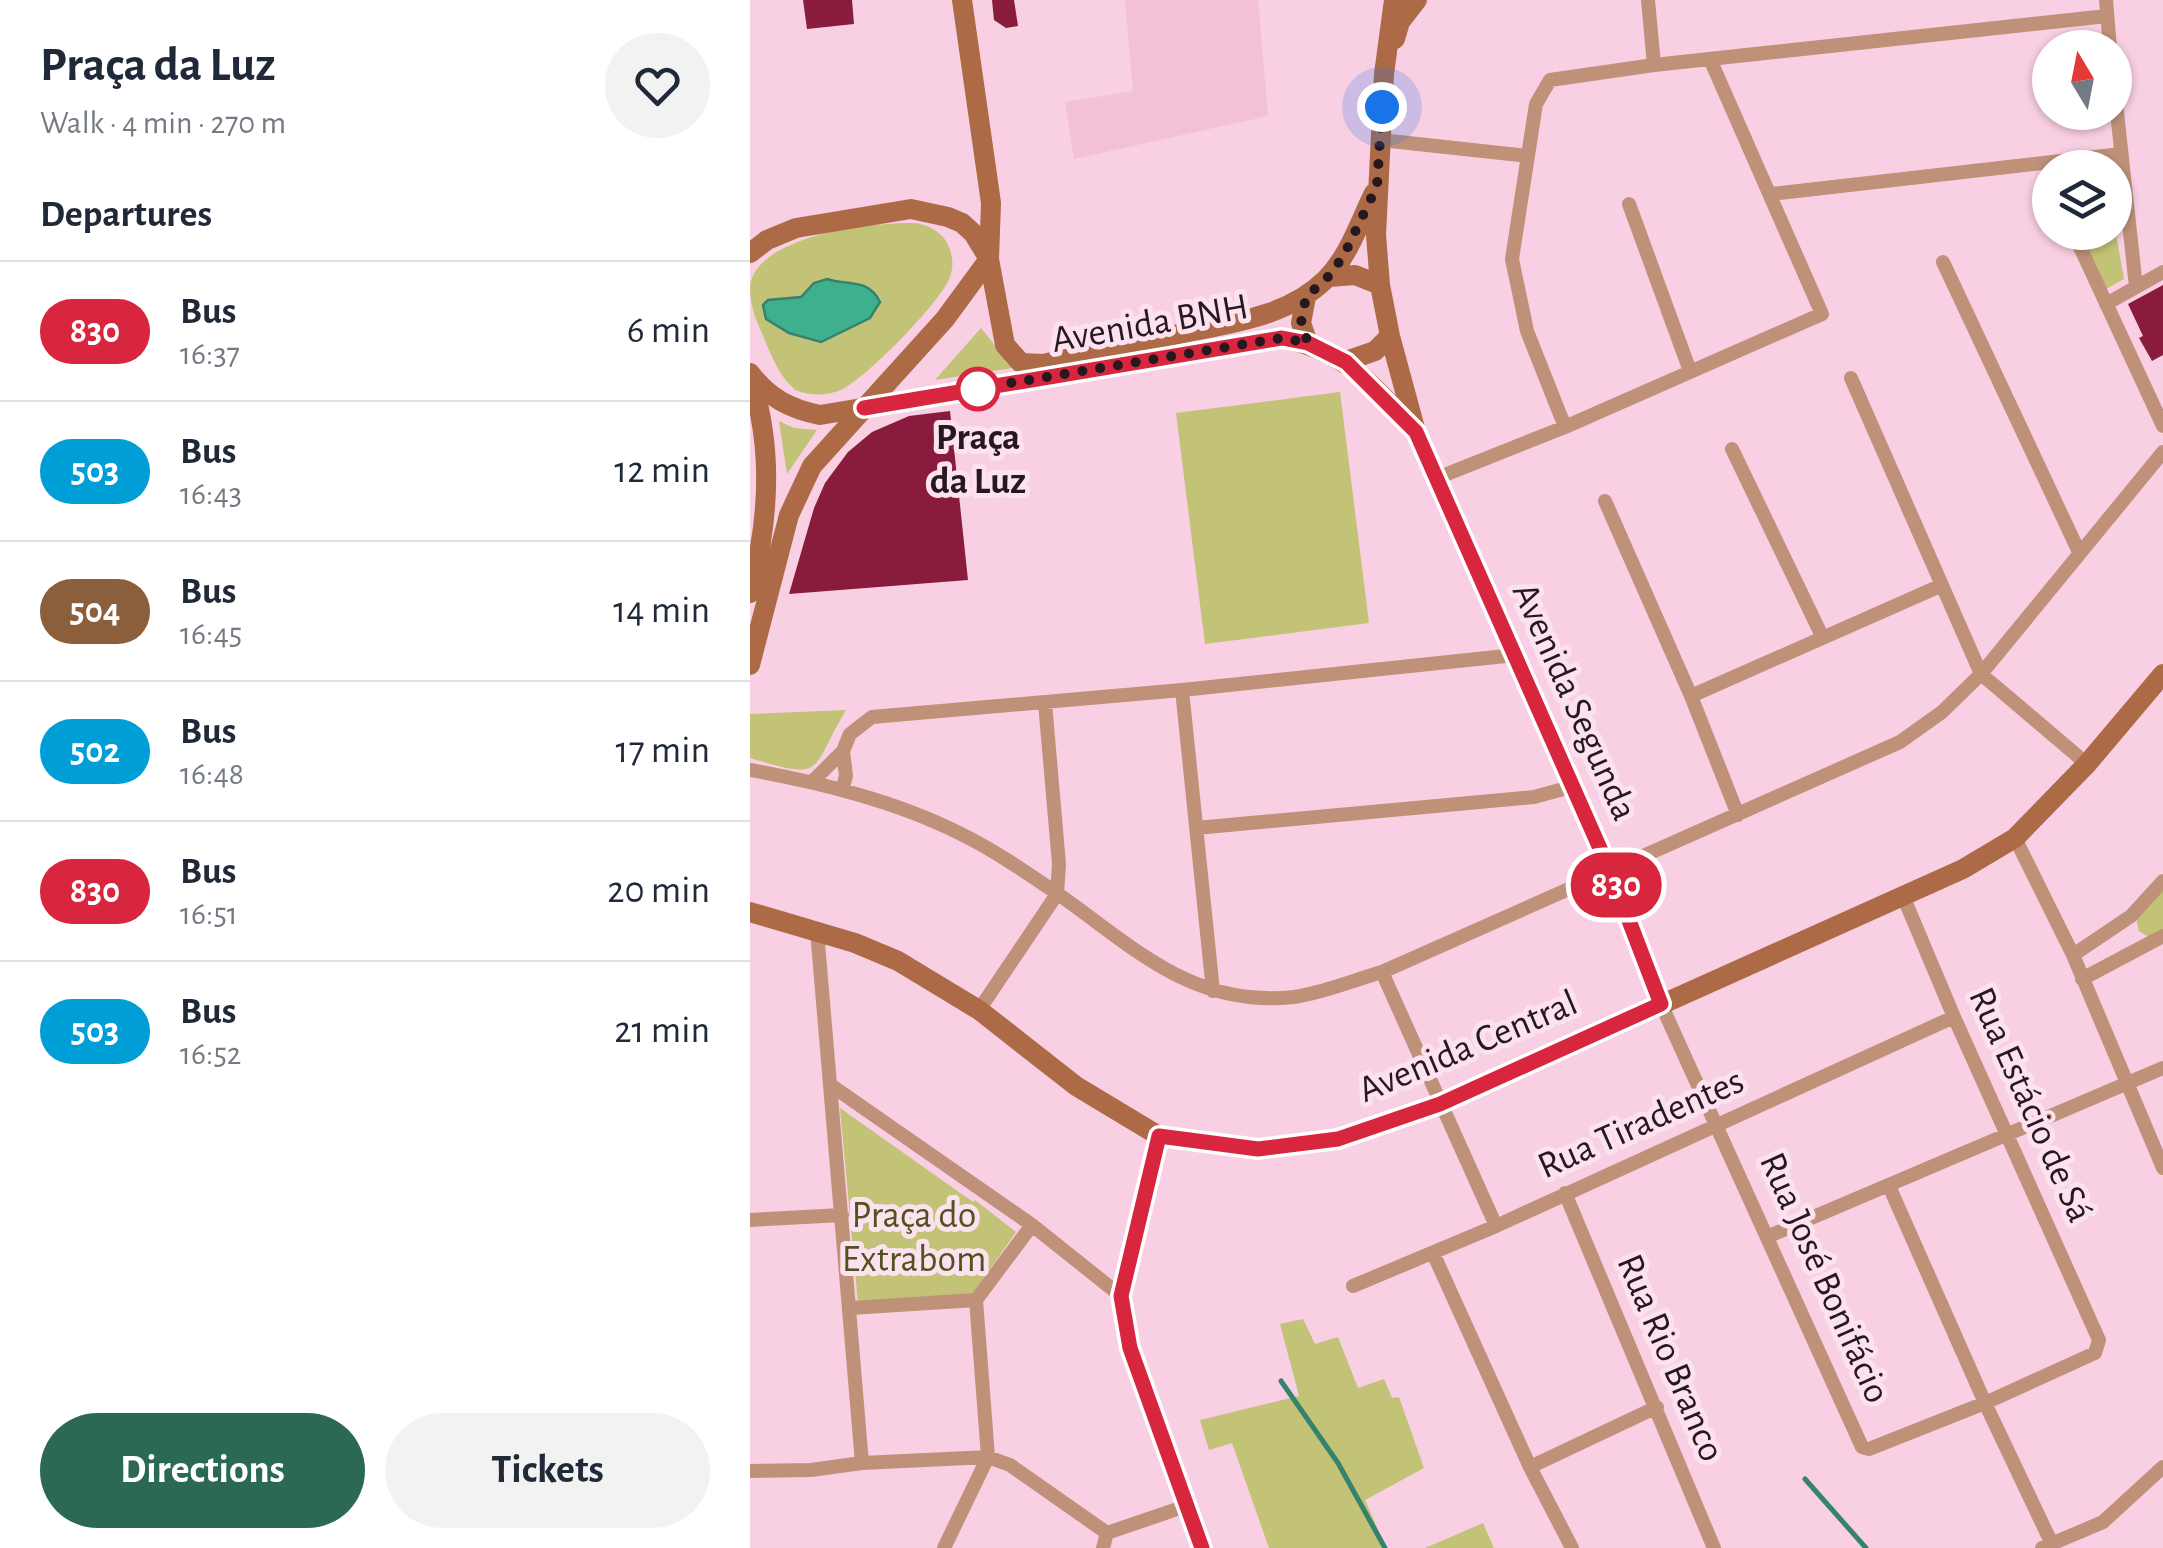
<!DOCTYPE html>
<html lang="en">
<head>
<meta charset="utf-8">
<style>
  body { margin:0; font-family:"Alegreya Sans",sans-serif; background:#f2f2f3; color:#1f2937; height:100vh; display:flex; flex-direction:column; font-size:38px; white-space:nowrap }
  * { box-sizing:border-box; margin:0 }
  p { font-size:32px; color:#747a83 }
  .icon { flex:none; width:55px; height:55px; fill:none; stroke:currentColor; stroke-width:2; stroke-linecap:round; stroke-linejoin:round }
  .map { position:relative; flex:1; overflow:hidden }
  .side { display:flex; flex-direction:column; background:#fff; width:750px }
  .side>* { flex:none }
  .badge { padding:0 20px; border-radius:32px; font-size:35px; line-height:65px }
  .needle { width:65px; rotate:350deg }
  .tools { position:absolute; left:1282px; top:30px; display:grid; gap:20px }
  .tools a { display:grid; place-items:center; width:100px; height:100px; border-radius:50%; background:#fff; box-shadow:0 2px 8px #0004; font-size:50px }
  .you { position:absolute; width:50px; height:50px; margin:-25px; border:8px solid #fff; border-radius:50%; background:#1a73e8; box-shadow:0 0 0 15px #1a73e833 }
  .map>.badge { position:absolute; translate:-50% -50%; box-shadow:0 0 0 5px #fff }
  h2 { padding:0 40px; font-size:38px; line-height:90px }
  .round { display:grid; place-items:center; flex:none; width:105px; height:105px; border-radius:52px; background:#f2f2f3 }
  .headline { display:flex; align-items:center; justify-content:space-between; height:170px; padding:0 40px }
  h1 { font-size:48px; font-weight:600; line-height:75px }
  .cta { display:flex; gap:20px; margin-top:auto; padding:20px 40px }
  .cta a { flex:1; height:115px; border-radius:60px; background:#2b6954; color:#fff; font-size:40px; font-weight:600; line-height:115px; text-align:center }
  .cta a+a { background:#f2f2f3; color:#1f2937 }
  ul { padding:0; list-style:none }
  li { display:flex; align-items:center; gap:30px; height:140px; padding:0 40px; border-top:2px solid #e0e1e3 }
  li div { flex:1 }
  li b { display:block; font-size:38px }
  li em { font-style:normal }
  li .badge { min-width:110px; font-weight:700; text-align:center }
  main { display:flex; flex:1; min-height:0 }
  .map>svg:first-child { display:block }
  .built { fill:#f2c1d8 }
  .green { fill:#c2c376 }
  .water { fill:#3eb08d; stroke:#37826c; stroke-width:2.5 }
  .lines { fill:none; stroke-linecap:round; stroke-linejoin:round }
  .stream { stroke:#37826c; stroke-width:5 }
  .building { fill:#891b3d }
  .street { stroke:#bf9179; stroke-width:14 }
  .secondary { stroke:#ac6a47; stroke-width:20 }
  .line-casing { stroke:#fff; stroke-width:22 }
  .line { stroke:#d7263d; stroke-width:15 }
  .walk { stroke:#27181f; stroke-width:10; stroke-dasharray:0 18 }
  .stop-dot { fill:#fff; stroke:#d7263d; stroke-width:5 }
  .labels { text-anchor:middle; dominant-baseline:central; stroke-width:10; stroke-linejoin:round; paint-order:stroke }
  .street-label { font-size:38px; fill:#27181f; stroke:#fce2ee }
  .stop-label { font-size:38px; font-weight:bold; fill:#27181f; stroke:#fce2ee }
  .park-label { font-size:38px; fill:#525120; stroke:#fce2ee }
</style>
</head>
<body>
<main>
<section class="side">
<div class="headline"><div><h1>Praça da Luz</h1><p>Walk · 4 min · 270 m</p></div><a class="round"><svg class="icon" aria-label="heart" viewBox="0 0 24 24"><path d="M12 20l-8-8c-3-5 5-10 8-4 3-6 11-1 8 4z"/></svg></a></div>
<h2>Departures</h2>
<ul>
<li><span class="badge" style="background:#d7263d;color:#fff">830</span><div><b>Bus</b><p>16:37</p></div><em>6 min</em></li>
<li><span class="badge" style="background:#009ed6;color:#fff">503</span><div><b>Bus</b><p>16:43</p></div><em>12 min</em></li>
<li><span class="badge" style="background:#8b5e3c;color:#fff">504</span><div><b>Bus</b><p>16:45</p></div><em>14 min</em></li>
<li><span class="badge" style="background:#009ed6;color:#fff">502</span><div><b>Bus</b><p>16:48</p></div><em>17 min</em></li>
<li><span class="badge" style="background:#d7263d;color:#fff">830</span><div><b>Bus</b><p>16:51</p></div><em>20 min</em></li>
<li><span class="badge" style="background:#009ed6;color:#fff">503</span><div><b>Bus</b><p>16:52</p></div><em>21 min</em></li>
</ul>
<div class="cta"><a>Directions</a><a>Tickets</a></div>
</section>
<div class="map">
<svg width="1413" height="1548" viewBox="0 0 1413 1548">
  <rect width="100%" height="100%" fill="#f9cfe3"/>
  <path class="built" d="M 375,0 L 508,0 L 518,116 L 324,159 L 315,102 L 383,91 Z"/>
  <path class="green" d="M 163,223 C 177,224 188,230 196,241 C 204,255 205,271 196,285 C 181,311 116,378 91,390 C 75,396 61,396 45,390 C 27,374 20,352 11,331 C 4,316 0,303 0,286 C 7,235 122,222 163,223 Z
    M 1365,228 L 1374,279 L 1356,289 L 1330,233 L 1365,232 Z
    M 231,328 L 263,368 L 185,380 Z
    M 590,392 L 619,623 L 455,644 L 426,413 Z
    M 29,421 L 44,428 L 67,430 L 37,474 Z
    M 96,710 C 59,772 77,781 0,758 L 0,714 Z
    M 1413,888 L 1413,932 L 1400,938 L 1389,931 L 1386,917 Z
    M 90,1108 L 223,1202 L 225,1200 L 266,1232 L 220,1297 L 108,1303 Z
    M 553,1319 L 565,1344 L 588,1337 L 608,1388 L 634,1379 L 642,1398 L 649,1397 L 674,1468 L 615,1500 L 636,1548 L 519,1548 L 482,1443 L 459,1450 L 450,1420 L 549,1396 L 530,1324 Z
    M 733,1523 L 744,1548 L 675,1548 Z"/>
  <path class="water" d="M 77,279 C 96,286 118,277 130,302 L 120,318 L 71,342 L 39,333 L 16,319 L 13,305 L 18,300 L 51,297 L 64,283 Z"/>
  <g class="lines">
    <path class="stream" d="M 531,1381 L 588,1463 L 635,1548
      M 1055,1479 L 1116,1548"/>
  </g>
  <path class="building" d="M 53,0 L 102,0 L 104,24 L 57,29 Z
    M 242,0 L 264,0 L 268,26 L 256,28 L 244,20 Z
    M 1413,285 L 1413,355 L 1402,361 L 1389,338 L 1393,336 L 1378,304 Z
    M 200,411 L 218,580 L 39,594 L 64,508 L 75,483 L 98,452 L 122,432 L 159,416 Z"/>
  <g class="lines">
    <path class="street" d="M 898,0 L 904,65
      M 1356,0 L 1360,48
      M 1365,94 L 1386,287
      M 631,140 L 778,156
      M 1021,194 L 1371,154
      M 879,204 L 940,371
      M 1323,232 L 1413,426
      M 1193,262 L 1329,552
      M 1356,304 L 1413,272
      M 1101,378 L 1231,674 L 1337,764
      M 815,427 L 777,331 L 762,259 L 786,104 L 800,80 L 904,65 L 1357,16
      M 982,449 L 1072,636
      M 687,478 L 815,427 L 1072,314 L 960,59
      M 855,501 L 941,696 L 988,815
      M 432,690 L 463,991
      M 941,696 L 1190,586
      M 295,703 L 309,864 L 307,894
      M 0,770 C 71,783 146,801 211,834 C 244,850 277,873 308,894 C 384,947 442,1008 544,997 C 573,993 604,980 632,972 L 1150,742 L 1192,712 L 1231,674 L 1413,452
      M 62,782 L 93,751 L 100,734 L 122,717 L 432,690 L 765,655
      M 92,790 L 96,776 L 93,751
      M 446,828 L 784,797 L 821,787
      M 1265,838 L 1323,955 L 1413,1168
      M 67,931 L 112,1463
      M 1323,955 L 1381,916 L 1413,881
      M 632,972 L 746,1226
      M 1332,979 L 1413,936
      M 911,1004 L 1112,1447 L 1119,1449 L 1235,1403 L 1345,1353 L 1349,1340 L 1204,1017 L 1153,896
      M 229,1010 L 307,894
      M 82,1086 L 282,1225 L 371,1296
      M 409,1136 L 371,1296 L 380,1348 L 452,1548
      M 1139,1186 L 1235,1403 L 1302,1544
      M 815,1193 L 964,1548
      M 0,1220 L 92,1215
      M 1019,1236 L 1413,1068
      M 683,1253 L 780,1467 L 822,1548
      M 603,1286 L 746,1226 L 1204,1017
      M 101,1308 L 226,1300
      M 780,1467 L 907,1407
      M 0,1471 L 61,1470 L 112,1463 L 238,1457 L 260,1465 L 357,1533
      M 357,1533 L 436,1506
      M 194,1548 L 238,1457 L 226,1300 L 282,1225
      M 353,1548 L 357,1533
      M 1292,1548 L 1353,1522 L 1413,1467"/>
    <path class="secondary" d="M 212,0 L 241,203 L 239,259 L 255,345 L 271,363 L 293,364 C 336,355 378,345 420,336 C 473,324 536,319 576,279 C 599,256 610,221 624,193
      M 644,0 L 634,74 L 626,235 L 630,285 L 640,336 L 666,432 L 860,871 L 911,1004
      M 645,39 L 650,22 L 667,0
      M 0,253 L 17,240 L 46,228 L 161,209 L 198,217 L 212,223 L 223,233 L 239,259
      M 579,277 L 605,275 L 630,285
      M 556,297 L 551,323 L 558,343
      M 596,361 L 625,351 L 640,336
      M 0,373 C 19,398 40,409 70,415 L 532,338 C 598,352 620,384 665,430
      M 0,593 C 19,522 24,450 1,379
      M 0,665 L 39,515 L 62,466 L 195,319 L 239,259
      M 0,912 L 105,943 L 148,961 L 229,1010 L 326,1086 L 409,1136 L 508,1149 L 587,1139 L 690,1104 L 1213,869 L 1265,838 L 1337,764 L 1413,674"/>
  </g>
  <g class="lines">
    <defs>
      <path id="line" d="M 114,408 L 532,338 L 558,343 L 596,362 L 666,432 L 860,871 L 911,1004 L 690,1104 L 588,1139 L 508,1149 L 409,1136 L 371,1296 L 380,1348 L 452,1548"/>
    </defs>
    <use href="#line" class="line-casing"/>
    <use href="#line" class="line"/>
    <path class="walk" d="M 228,389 L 218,390 L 532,338 L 558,343 L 551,323 L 556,297 L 579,276 L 594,255 L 627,186 L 632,107"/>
  </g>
  <circle class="stop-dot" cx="228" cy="389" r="20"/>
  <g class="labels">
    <g class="street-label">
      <text transform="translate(400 324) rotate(-10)">Avenida BNH</text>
      <text transform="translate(824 702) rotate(66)">Avenida Segunda</text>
      <text transform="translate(718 1047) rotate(-23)">Avenida Central</text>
      <text transform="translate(1280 1105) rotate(66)">Rua Estácio de Sá</text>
      <text transform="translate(891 1124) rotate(-24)">Rua Tiradentes</text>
      <text transform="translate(1074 1278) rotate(66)">Rua José Bonifácio</text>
      <text transform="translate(920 1358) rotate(67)">Rua Rio Branco</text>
    </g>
    <g class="stop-label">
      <text x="228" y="438">Praça<tspan x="228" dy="44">da Luz</tspan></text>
    </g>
    <g class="park-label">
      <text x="164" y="1216">Praça do<tspan x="164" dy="44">Extrabom</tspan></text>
    </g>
  </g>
</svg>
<div class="tools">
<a><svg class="needle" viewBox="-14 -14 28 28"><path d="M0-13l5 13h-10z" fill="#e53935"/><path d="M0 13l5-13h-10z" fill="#747a83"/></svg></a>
<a><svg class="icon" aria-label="layers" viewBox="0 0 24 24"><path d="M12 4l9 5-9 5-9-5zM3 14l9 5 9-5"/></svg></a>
</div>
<div class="you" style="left:632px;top:107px"></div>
<b class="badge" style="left:866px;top:885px;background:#d7263d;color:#fff">830</b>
</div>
</main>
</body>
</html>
